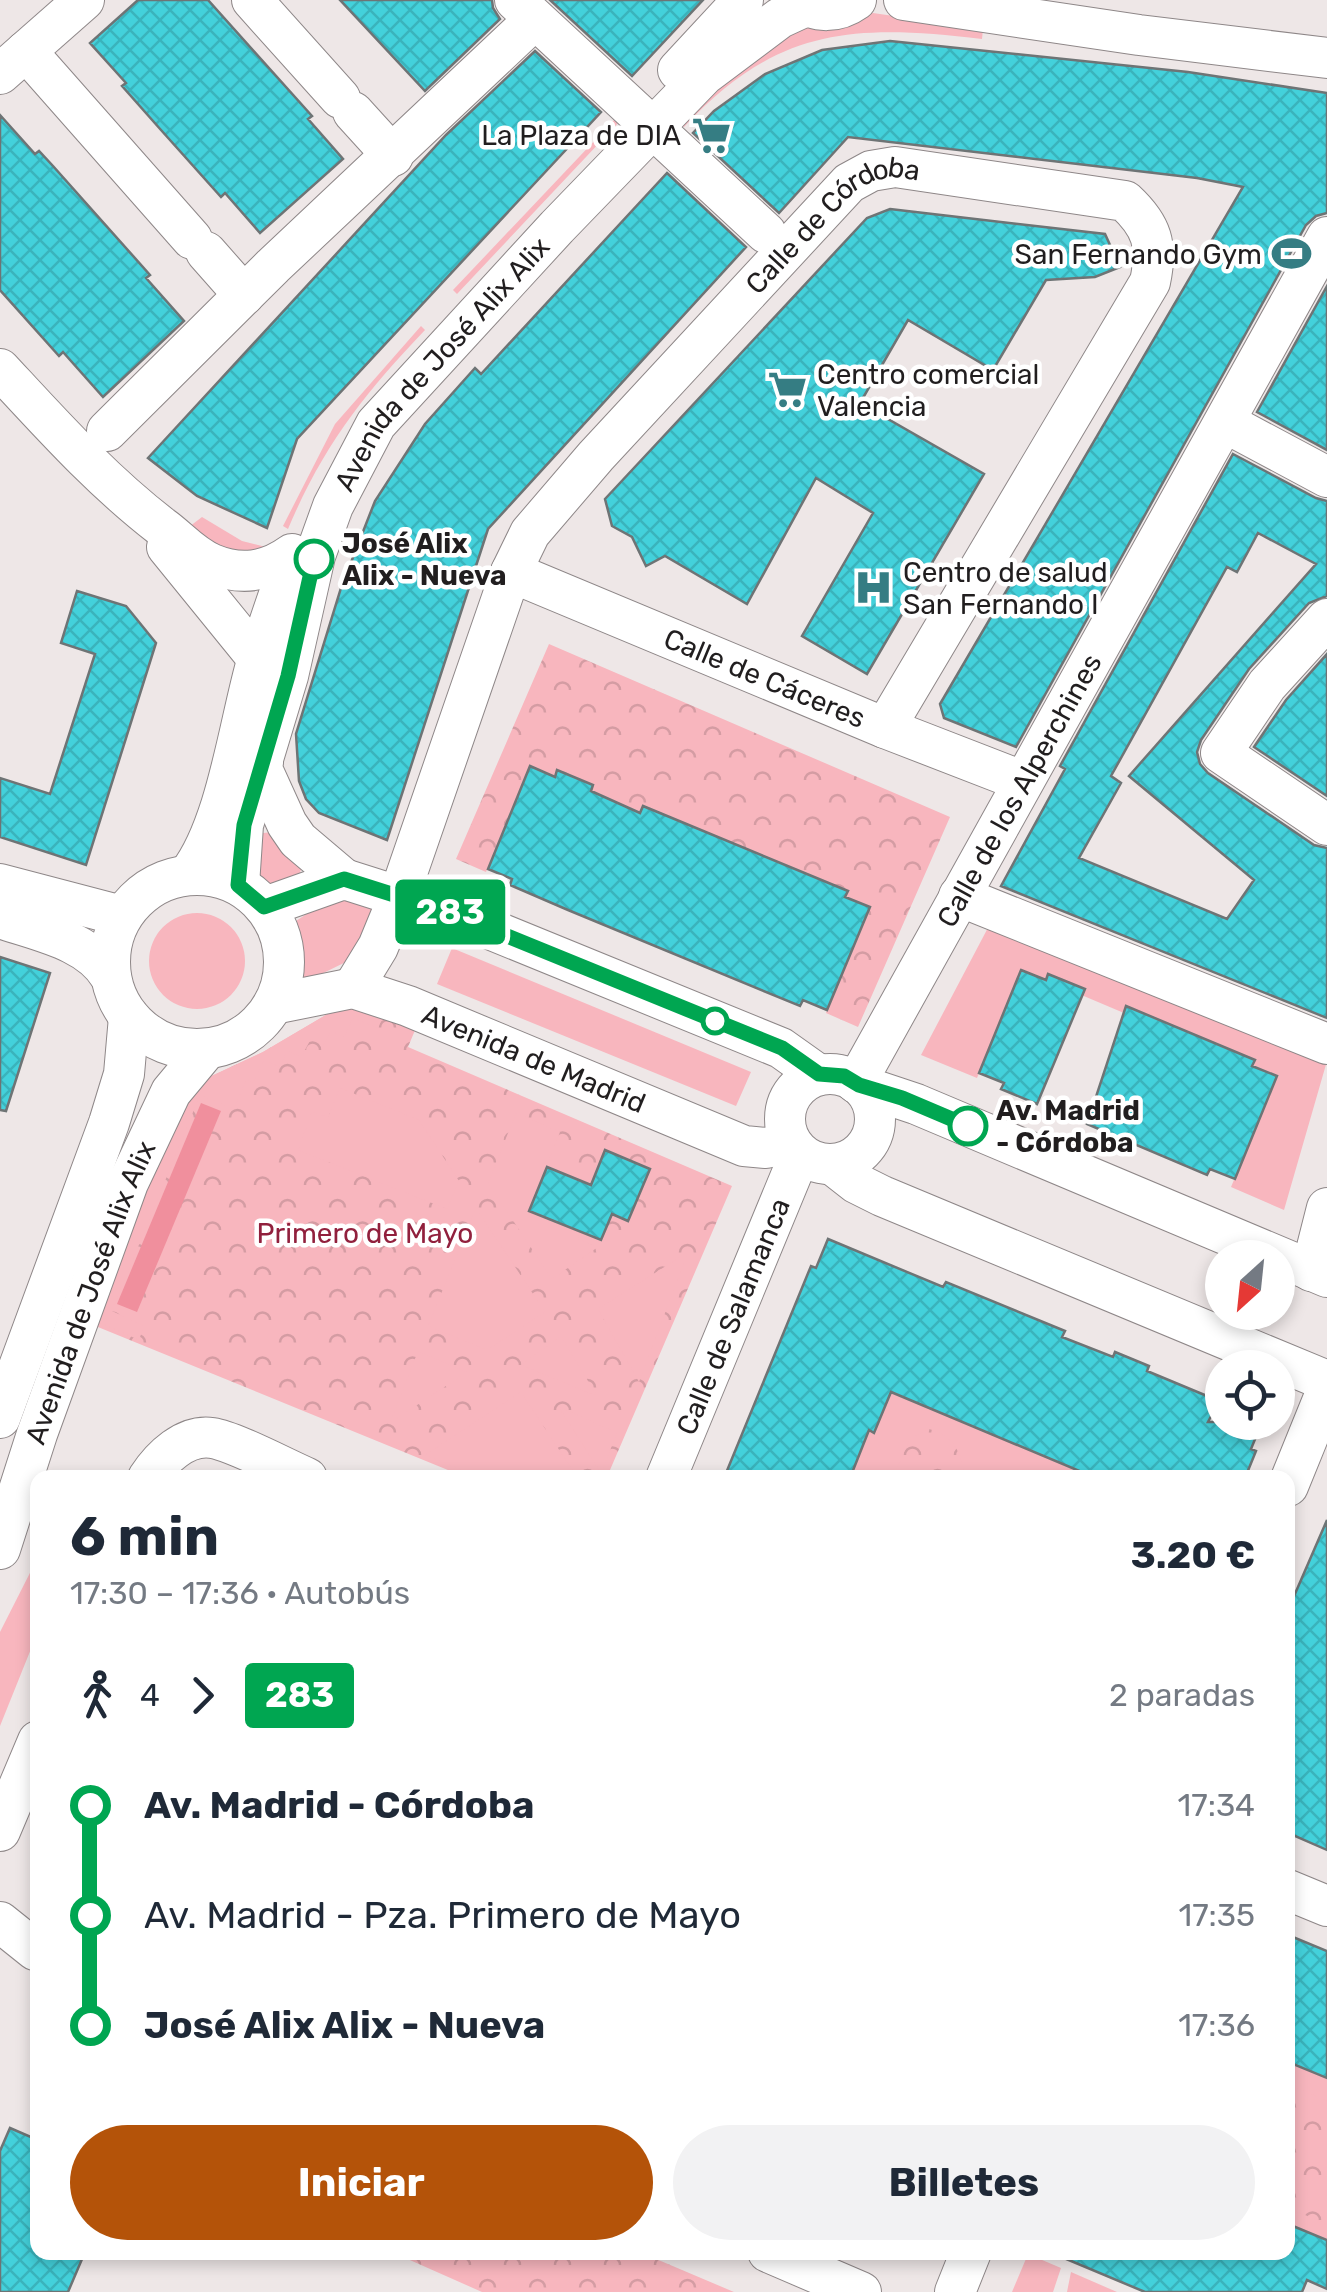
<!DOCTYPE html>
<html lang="es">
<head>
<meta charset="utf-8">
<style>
  body { margin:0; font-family:Rubik,sans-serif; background:#f2f2f3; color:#1f2937; height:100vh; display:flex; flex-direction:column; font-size:38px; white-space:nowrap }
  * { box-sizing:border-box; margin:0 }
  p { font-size:32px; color:#747a83 }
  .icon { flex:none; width:55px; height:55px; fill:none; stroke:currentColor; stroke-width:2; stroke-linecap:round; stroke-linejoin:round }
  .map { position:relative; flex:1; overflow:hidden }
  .panel { position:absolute; left:30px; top:1470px; width:1265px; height:790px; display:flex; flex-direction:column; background:#fff; border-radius:20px; box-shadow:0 5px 15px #0003 }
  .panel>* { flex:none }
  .badge { padding:0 20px; border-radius:8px; font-size:35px; line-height:65px }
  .needle { width:65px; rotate:207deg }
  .buttons { position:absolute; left:1205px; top:1240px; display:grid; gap:20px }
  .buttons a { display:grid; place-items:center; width:90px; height:90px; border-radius:50%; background:#fff; box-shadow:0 5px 15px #0003; font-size:50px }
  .map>.badge { position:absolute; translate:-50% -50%; box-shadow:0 0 0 5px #fff }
  .legs { display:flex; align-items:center; gap:15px; height:110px; padding:0 40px; font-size:32px }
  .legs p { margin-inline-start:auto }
  .head { display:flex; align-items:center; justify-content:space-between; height:170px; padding:0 40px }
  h1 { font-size:55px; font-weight:700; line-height:75px }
  .button { display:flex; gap:20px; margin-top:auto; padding:20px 40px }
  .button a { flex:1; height:115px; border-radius:60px; background:#b45309; color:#fff; font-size:40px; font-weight:700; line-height:115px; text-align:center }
  .button a+a { background:#f2f2f3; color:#1f2937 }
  ul { padding:0 40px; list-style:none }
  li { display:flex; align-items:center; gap:35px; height:110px; font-size:38px }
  li i { display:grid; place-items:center; width:15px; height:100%; margin:0 12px; background:currentColor }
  li i::after { content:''; width:25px; height:25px; margin:-12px; border:8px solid; border-radius:50%; background:#fff }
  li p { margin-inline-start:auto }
  li:first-child i { background:linear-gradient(#0000 50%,currentColor 0) }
  li:last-child i { background:linear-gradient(currentColor 50%,#0000 0) }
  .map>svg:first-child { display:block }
  .park { fill:url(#park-crowns) }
  .garden { fill:#f8b6be }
  .water { fill:#f08f9d }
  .building { fill:url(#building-cross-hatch); stroke:#6e7475; stroke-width:2.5; fill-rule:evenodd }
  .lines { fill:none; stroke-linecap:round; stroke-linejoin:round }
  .minor-casing { stroke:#8e8788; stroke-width:42 }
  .minor { stroke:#fff; stroke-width:40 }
  .line-1-casing { stroke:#fff; stroke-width:22 }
  .line-1 { stroke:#00a651; stroke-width:15 }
  .stop-1-dot { fill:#fff; stroke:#00a651; stroke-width:5 }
  .labels { text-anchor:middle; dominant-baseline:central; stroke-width:9; stroke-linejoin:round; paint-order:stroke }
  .poi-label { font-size:28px; fill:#211e1f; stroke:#fff; text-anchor:end }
  .street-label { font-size:28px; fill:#211e1f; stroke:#fff }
  .stop-label { font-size:28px; font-weight:bold; fill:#211e1f; stroke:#fff; text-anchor:start }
  .park-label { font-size:28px; fill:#91203d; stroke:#fff }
</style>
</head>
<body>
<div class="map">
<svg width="1327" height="2292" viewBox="0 0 1327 2292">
  <defs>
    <pattern id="park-crowns" width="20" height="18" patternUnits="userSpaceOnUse" patternTransform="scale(2.5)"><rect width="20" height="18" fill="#f8b6be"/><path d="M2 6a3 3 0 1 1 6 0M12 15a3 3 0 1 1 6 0" fill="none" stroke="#d49ca3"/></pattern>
    <pattern id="building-cross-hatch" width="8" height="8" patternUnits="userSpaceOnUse" patternTransform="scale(2.5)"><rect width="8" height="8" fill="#43d1db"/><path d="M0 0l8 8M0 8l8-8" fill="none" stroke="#3ab3bc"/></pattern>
  </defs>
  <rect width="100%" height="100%" fill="#eee7e7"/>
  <path class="park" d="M 549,644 L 950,817 L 858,1027 L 826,1013 L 842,974 L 831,969 L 869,907 L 845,897 L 847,890 L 644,806 L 640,812 L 591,791 L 557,771 L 555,777 L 531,766 L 486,872 L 456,859 Z
    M 336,1009 L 418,1023 L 408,1047 L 732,1186 L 607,1477 L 465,1477 L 93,1325 L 203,1080 L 263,1052 Z
    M 900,1395 L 1098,1478 L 850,1478 L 869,1431 L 873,1433 Z
    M 1288,2062 L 1327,2078 L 1327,2246 L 1310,2233 L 1288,2224 Z
    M 394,2253 L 642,2253 L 734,2292 L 482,2292 Z"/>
  <path class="garden" d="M 873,13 L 983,29 L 982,39 C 853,24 777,27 684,127 L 677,120 L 796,30 Z
    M 615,119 L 619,122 L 457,294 L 453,290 Z
    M 421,326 L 425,330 C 364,394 323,446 288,529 L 283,526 L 335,424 Z
    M 202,517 L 242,541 L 266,547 C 236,559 212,543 185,530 Z
    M 282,831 L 302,866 L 299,876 C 284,881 273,887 258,881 L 253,834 Z
    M 343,900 L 376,908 L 350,960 L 311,979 L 303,979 L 298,972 L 293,923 L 314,909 Z
    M149 961a48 48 0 1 1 96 0a48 48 0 1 1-96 0Z
    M 991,922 L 1327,1061 L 1284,1210 L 1231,1187 L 1277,1077 L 1252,1066 L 1254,1060 L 1131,1016 L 1046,980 L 994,1037 L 977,1078 L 921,1055 Z
    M 452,948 L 751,1072 L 736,1106 L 437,984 Z
    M 356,1004 L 386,1010 L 378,1028 L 353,1018 L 344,1037 L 331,1031 L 324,1045 L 311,1039 L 301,1057 L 287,1051 L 280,1067 L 264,1060 L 253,1083 L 246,1080 L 234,1109 L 200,1095 L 112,1311 L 144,1326 L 139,1340 L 94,1320 L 183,1102 L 203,1080 L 263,1052 L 336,1009 Z
    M 340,1088 L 419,1120 L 459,1181 L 447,1209 L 298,1150 L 312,1112 L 328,1117 Z
    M 516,1113 L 560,1132 L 529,1210 L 580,1231 L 578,1239 L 598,1247 L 552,1279 L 488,1183 Z
    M 476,1208 L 545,1312 L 487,1350 L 428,1326 Z
    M 688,1252 L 639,1382 L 598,1309 Z
    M 561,1336 L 597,1396 L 521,1365 Z
    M 418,1351 L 467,1372 L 390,1423 Z
    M 888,1385 L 900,1395 L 1098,1477 L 965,1477 C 960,1452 956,1437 929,1429 L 910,1439 L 893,1477 L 850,1478 L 869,1431 L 873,1433 Z
    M 521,1392 L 577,1477 L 480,1477 L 425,1455 Z
    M 558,1406 L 617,1433 L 601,1473 Z
    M 37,1559 L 37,1634 L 0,1726 L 0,1632 Z
    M 1288,2062 L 1327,2078 L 1327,2101 L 1288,2084 Z
    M 1288,2208 L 1327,2224 L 1327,2246 L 1310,2233 L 1288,2224 Z
    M 1028,2254 L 1061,2268 L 1053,2292 L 1012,2292 Z
    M 1071,2272 L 1117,2292 L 1067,2292 Z"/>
  <path class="water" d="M 201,1103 L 221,1111 L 137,1312 L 117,1304 Z"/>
  <path class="building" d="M 138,0 L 208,0 L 312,116 L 308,119 L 343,159 L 260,233 L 225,193 L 221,197 L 161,130 L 122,86 L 126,83 L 90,43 Z
    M 340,0 L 492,0 L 493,8 L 500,19 L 425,91 Z
    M 550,0 L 703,0 L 632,76 Z
    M 890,41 L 1188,72 L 1327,93 L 1327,213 L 1316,216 L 1306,225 L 1016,747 L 944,718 L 940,704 L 1243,187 L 1197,178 L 848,137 L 779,213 L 693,133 L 714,111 L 765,74 L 822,50 Z
    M 535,51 L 601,112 L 297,439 L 267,528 L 197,496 L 148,458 L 446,135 Z
    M 0,115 L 35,154 L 39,151 L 53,166 L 150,275 L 146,278 L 184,321 L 103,397 L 63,352 L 59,356 L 0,290 Z
    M 667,173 L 746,247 L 488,529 L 387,840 L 319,813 L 306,799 L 299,781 L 296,734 L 341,588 L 375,501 L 425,424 L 475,368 L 481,374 Z
    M 890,209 L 1105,234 L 1120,267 L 1095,277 L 1046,280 L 993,370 L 908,320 L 860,403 L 984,474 L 867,674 L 802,636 L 873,513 L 816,478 L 747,604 L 665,556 L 646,566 L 632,537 L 612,526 L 605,499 L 867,218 Z
    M 1327,286 L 1327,450 L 1257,412 Z
    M 1233,454 L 1316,498 L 1327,501 L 1327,596 L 1309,603 L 1249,669 L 1201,740 L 1197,752 L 1200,764 L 1208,773 L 1314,845 L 1327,848 L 1327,1018 L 1001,886 L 1065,769 L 1060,766 ZM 1258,533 L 1316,564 L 1129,776 L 1254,880 L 1227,919 L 1079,858 L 1121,783 L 1111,776 L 1227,567 L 1237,572 Z
    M 77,591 L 126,606 L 156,643 L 86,865 L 0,837 L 0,778 L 50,794 L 95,654 L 61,643 Z
    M 1327,654 L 1327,796 L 1254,747 L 1286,700 Z
    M 530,766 L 555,777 L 557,770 L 593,785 L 591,791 L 640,813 L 643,806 L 848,891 L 845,897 L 870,907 L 827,1010 L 803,1000 L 800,1006 L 568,910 L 510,885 L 512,879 L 488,869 Z
    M 0,957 L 50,973 L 6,1111 L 0,1110 Z
    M 1021,970 L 1046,980 L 1048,974 L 1085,989 L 1037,1104 L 1001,1089 L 1004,1083 L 979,1073 Z
    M 1126,1006 L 1255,1060 L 1252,1066 L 1277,1076 L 1235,1179 L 1210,1169 L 1207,1175 L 1087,1124 Z
    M 605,1150 L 650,1169 L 628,1221 L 612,1214 L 601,1240 L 529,1211 L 547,1167 L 591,1185 Z
    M 828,1239 L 943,1287 L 946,1282 L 1065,1331 L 1062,1337 L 1113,1357 L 1115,1352 L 1149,1366 L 1147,1371 L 1219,1401 L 1208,1422 L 1262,1422 L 1251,1449 L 1256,1451 L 1245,1478 L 1096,1478 L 891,1392 L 874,1433 L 869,1430 L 850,1478 L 724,1478 L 811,1266 L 816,1268 Z
    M 1327,1520 L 1327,1850 L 1288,1833 L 1288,1610 Z
    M 1288,1935 L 1327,1951 L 1327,2078 L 1288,2062 Z
    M 10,2128 L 38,2140 L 38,2252 L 85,2252 L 68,2292 L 0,2292 L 0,2151 Z
    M 1288,2224 L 1327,2240 L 1327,2289 L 1307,2280 L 1302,2292 L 1145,2292 L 1052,2253 L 1288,2252 Z"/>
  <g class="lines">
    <defs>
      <g id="minor">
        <path d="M 252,0 L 340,98"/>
        <path d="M 515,0 L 638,114"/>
        <path d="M 798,0 C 816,14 838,13 856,0"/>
        <path d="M 904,0 L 1139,35 L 1327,58"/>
        <path d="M 26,51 L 192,239"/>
        <path d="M 678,70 L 743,0"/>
        <path d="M 0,74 L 84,0"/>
        <path d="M 353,112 L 393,156"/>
        <path d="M 653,128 L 766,233"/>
        <path d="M 206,252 L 244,295"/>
        <path d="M 0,369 C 52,425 101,480 162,527 C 179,539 191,555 212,564 C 241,576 267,572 292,554"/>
        <path d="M 1226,423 L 1327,477"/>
        <path d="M 107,431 L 273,266 L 534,20"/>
        <path d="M 167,547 L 258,659 L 263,676"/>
        <path id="s1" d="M 511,572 L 885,728 L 1022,781"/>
        <path d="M 1327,619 L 1267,685 L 1221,753 L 1327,825"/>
        <path d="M 263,762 L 262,769 L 287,824 L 298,840 L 344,879"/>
        <circle cx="197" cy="962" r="87"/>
        <path d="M 188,875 C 227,825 239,723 257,661 C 267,628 279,596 289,564"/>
        <path d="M 0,884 L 122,916"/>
        <path id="s2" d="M 239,885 L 243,825 L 288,676 L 315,556 L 333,506 L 376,424 L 557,227 L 704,75 L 780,18 L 806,6"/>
        <path d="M 959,896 L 1327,1044"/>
        <path d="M 265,907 L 344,879 L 448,912 L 781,1048 L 819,1075"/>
        <path d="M 0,918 C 37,931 89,940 110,976"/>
        <path id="s3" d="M 353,988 L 378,947 L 399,896 L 511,572 L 530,533 L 596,456 L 849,183 L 871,171 L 895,167 L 1125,201 C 1152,226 1158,245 1150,282 L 885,728"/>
        <path id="s4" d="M 274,1004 L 353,988 L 408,1006 L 744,1146 L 766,1148 L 790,1143"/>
        <circle cx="830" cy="1119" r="45"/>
        <path id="s5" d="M 856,1083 L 1327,237"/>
        <path d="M 859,1085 L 916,1104 L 1327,1277"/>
        <path d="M 833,1165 L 856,1183 L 882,1196 L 1327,1381"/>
        <path d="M 1311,1271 L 1327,1208"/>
        <path d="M 0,1418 L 109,1123 L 124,1074 L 129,1017"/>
        <path d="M 148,1478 C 161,1458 185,1434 212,1438 C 233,1441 284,1468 307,1478"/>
        <path id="s6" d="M 666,1478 L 800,1154"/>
        <path d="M 1288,1486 L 1327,1390"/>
        <path id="s7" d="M 0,1549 L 37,1434 L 128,1183 L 171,1092 L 206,1050"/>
        <path d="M 0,1831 L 38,1741"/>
        <path d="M 1288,1890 L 1327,1906"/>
        <path d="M 0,1922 L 35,1950"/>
        <path d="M 768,2252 L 861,2292"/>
        <path d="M 955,2292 L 971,2252"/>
      </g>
    </defs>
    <use href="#minor" class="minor-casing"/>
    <use href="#minor" class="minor"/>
  </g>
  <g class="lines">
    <defs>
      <path id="line-1" d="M 314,559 L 288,676 L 244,825 L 238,885 L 264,907 L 344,879 L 448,912 L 782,1048 L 819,1074 L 844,1076 L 859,1085 L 902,1098 L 968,1126"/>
    </defs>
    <use href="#line-1" class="line-1-casing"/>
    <use href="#line-1" class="line-1"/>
  </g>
  <defs>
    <symbol id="supermarket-bare" viewBox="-9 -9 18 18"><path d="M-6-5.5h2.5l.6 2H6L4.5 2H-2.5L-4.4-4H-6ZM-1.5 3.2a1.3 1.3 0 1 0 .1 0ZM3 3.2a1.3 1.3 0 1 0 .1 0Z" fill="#357d83" stroke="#fff" stroke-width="2.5" paint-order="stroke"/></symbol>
    <symbol id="stadium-bare" viewBox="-9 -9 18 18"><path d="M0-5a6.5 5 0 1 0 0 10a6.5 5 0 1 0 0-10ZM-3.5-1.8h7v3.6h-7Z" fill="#357d83" stroke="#fff" stroke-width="2.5" paint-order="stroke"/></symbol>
    <symbol id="hospital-bare" viewBox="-9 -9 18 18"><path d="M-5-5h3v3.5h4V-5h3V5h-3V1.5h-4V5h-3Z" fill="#357d83" stroke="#fff" stroke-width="2.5" paint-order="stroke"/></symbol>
  </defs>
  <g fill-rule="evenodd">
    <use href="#supermarket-bare" x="684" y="108" width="55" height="55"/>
    <use href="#stadium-bare" x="1264" y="226" width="55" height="55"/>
    <use href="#supermarket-bare" x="760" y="362" width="55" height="55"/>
    <use href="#hospital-bare" x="846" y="560" width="55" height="55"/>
  </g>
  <g class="stop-1-dot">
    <circle cx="314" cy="559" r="18"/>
    <circle cx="715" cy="1021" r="12"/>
    <circle cx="968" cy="1126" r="18"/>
  </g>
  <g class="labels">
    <g class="poi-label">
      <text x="681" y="135">La Plaza de DIA</text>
      <text x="1262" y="254">San Fernando Gym</text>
      <text x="817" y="374" text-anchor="start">Centro comercial<tspan x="817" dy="32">Valencia</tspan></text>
      <text x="903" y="572" text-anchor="start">Centro de salud<tspan x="903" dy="32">San Fernando I</tspan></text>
    </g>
    <g class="street-label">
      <text stroke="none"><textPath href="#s3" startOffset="928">Calle de Córdoba</textPath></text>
      <text stroke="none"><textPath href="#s2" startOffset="572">Avenida de José Alix Alix</textPath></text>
      <text stroke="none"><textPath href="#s1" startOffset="275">Calle de Cáceres</textPath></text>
      <text stroke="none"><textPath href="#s5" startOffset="335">Calle de los Alperchines</textPath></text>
      <text stroke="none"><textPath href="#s4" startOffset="275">Avenida de Madrid</textPath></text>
      <text stroke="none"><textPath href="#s7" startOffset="272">Avenida de José Alix Alix</textPath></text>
      <text stroke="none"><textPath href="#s6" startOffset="175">Calle de Salamanca</textPath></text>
    </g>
    <g class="stop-label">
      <text x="342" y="543">José Alix<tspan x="342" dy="32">Alix - Nueva</tspan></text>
      <text x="996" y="1110">Av. Madrid<tspan x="996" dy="32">- Córdoba</tspan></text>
    </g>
    <g class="park-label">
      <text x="365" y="1233">Primero de Mayo</text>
    </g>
  </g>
</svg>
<div class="buttons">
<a><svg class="needle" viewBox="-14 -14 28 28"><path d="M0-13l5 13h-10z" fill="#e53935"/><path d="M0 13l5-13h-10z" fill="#747a83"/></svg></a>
<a><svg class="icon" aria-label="locate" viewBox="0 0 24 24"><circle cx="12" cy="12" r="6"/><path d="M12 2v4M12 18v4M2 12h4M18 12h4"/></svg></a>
</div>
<b class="badge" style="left:450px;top:912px;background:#00a651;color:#fff">283</b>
<section class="panel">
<div class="head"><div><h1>6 min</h1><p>17:30 – 17:36 · Autobús</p></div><b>3.20 €</b></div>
<div class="legs"><svg class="icon" aria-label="walk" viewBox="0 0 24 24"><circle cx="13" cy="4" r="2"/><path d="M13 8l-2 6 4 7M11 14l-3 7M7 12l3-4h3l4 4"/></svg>4<svg class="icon" aria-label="forward" viewBox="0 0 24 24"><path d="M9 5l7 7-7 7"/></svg><b class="badge" style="background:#00a651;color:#fff">283</b><p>2 paradas</p></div>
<ul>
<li><i style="color:#00a651"></i><b>Av. Madrid - Córdoba</b><p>17:34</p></li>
<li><i style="color:#00a651"></i><span>Av. Madrid - Pza. Primero de Mayo</span><p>17:35</p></li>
<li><i style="color:#00a651"></i><b>José Alix Alix - Nueva</b><p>17:36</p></li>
</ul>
<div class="button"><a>Iniciar</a><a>Billetes</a></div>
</section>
</div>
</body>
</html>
